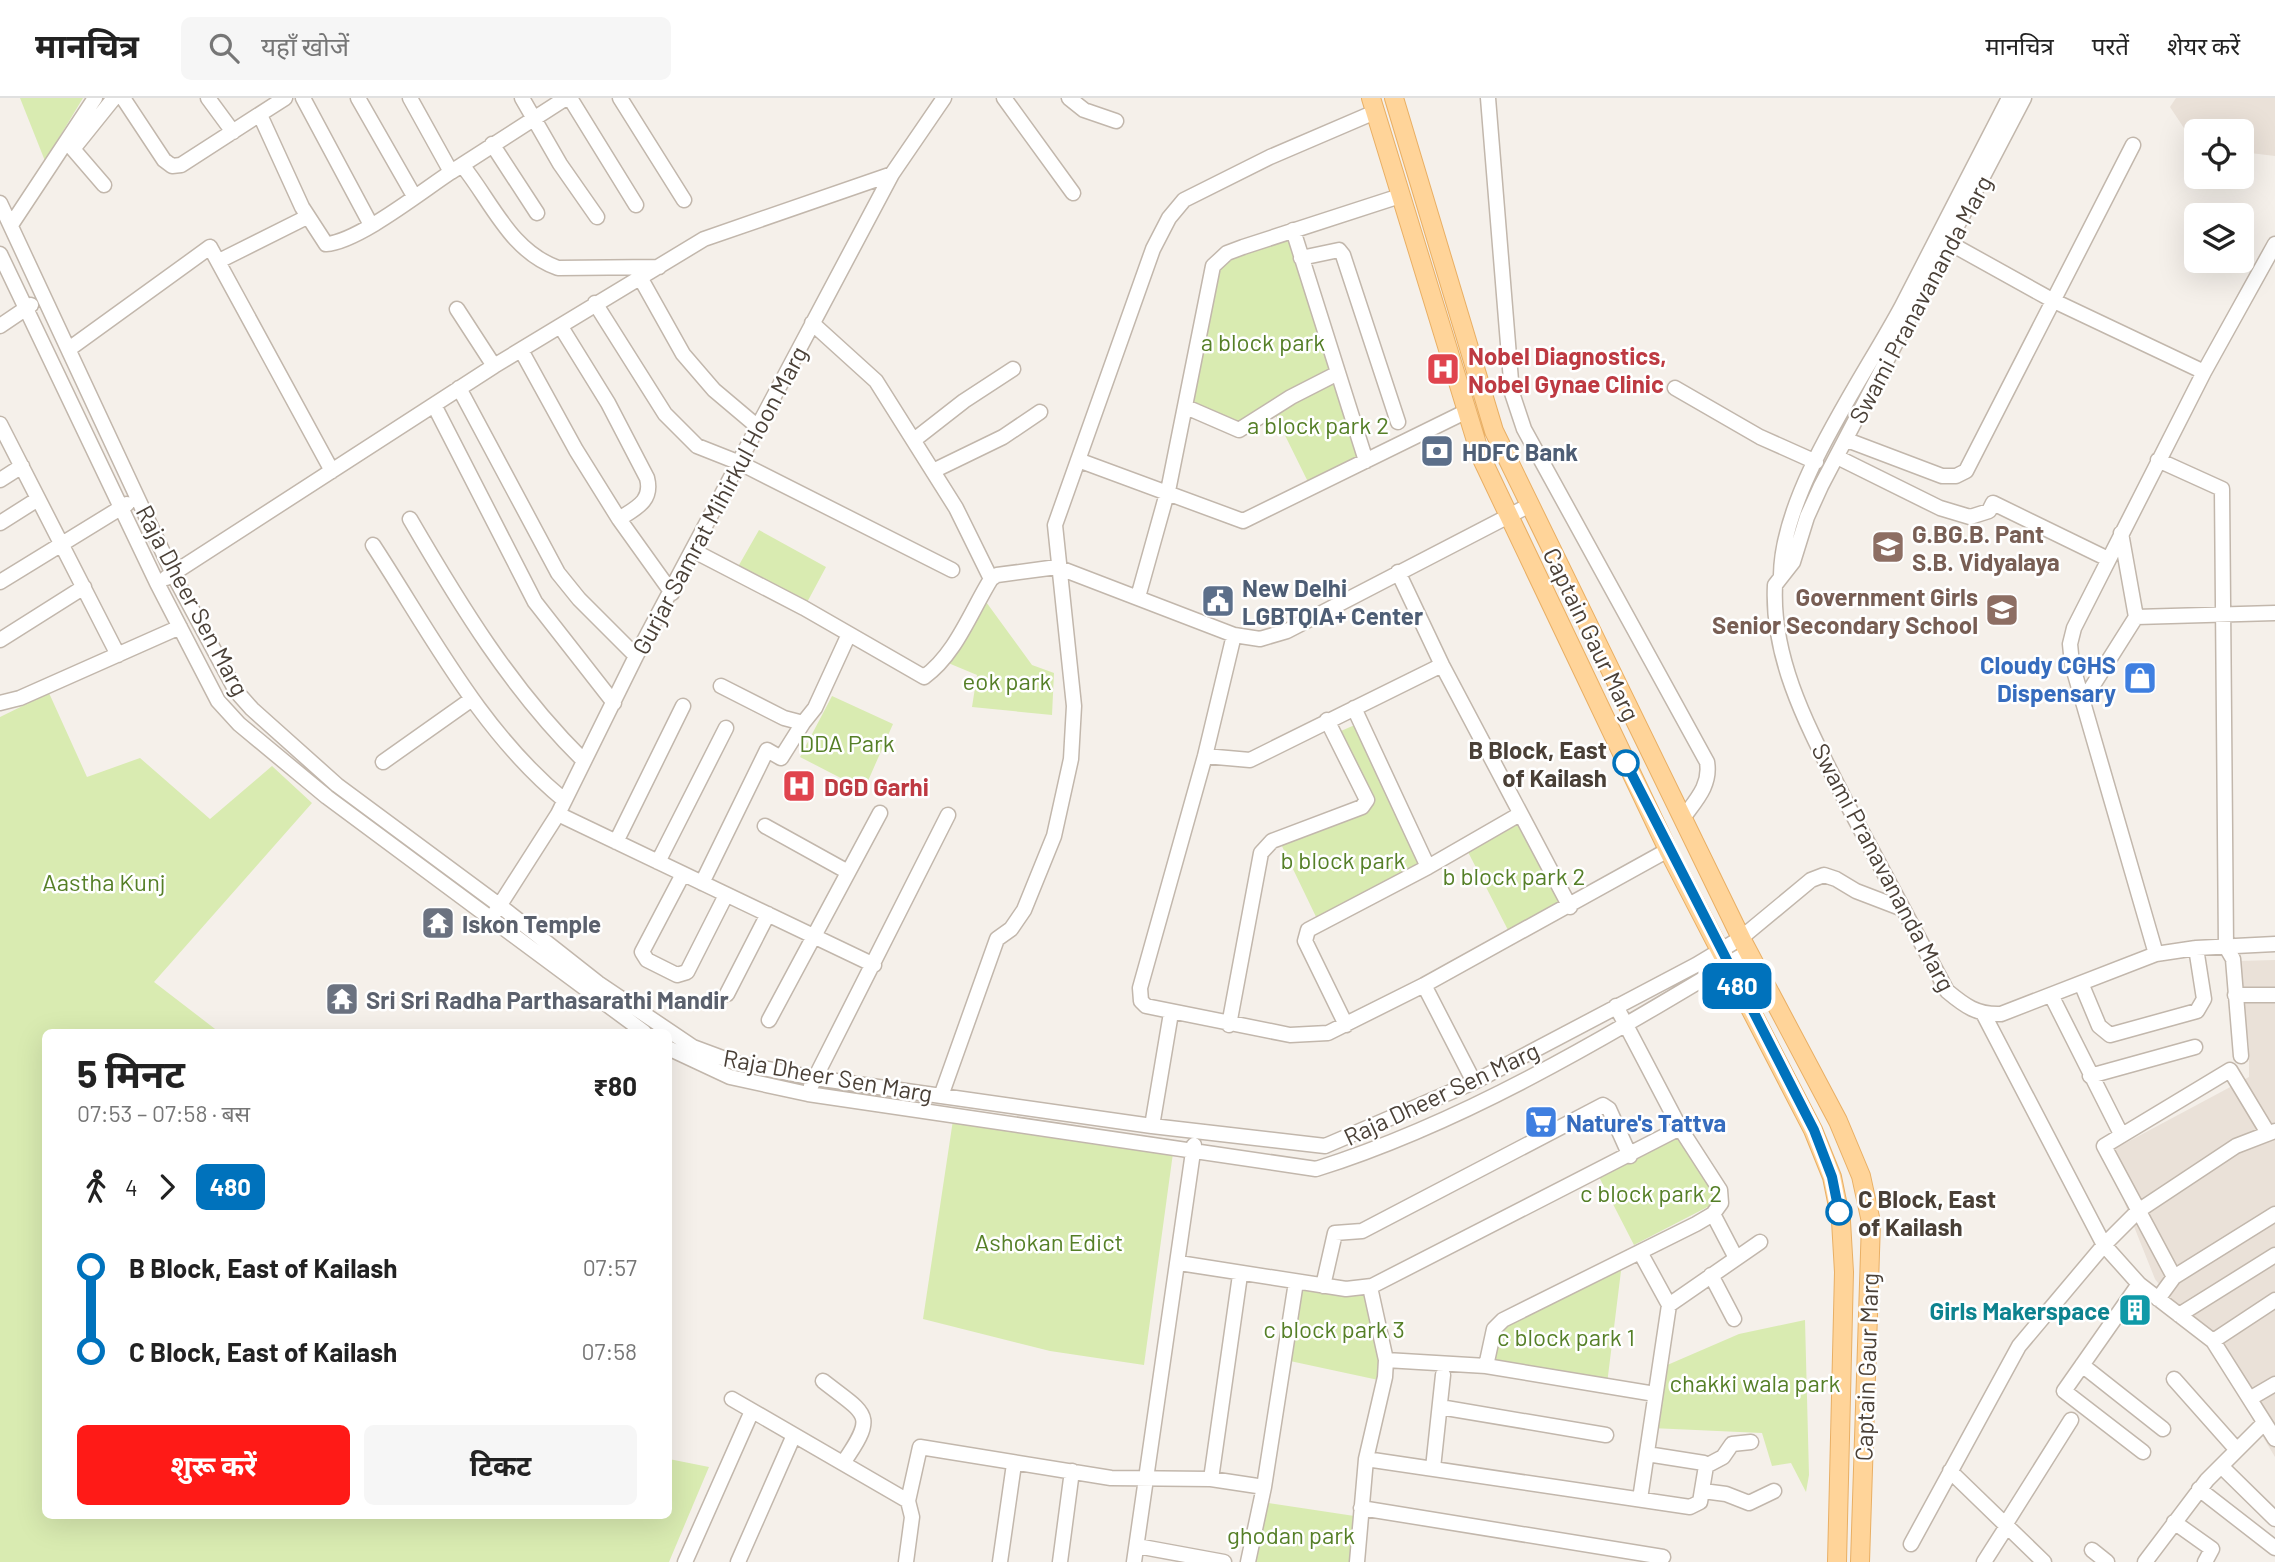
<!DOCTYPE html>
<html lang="hi">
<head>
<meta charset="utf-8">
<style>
  body { margin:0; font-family:Barlow,"Noto Sans Devanagari",sans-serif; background:#f6f6f6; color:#222; height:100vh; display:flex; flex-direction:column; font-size:26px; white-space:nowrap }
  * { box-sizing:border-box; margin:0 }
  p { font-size:23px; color:#767676 }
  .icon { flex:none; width:38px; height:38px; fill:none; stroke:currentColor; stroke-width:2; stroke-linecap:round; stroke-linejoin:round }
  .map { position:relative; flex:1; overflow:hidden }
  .side { position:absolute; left:42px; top:931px; width:630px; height:490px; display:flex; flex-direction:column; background:#fff; border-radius:10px; box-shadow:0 7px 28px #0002 }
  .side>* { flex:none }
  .badge { padding:0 14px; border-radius:10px; font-size:24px; line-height:46px }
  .controls { position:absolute; left:2184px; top:21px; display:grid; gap:14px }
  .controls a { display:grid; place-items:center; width:70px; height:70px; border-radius:10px; background:#fff; box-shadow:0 7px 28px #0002; font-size:35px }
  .map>.badge { position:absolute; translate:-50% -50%; box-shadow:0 0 0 4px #fff }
  .legs { display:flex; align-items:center; gap:10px; height:77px; padding:0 35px; font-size:23px }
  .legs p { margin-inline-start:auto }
  .headline { display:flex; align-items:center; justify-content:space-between; height:119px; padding:0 35px }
  h1 { font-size:38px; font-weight:700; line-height:52px }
  .action { display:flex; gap:14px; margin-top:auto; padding:14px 35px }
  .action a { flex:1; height:80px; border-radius:10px; background:#ff1a17; color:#fff; font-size:28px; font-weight:700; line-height:80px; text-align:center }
  .action a+a { background:#f6f6f6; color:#222 }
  ul { padding:0 35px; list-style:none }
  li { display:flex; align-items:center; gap:24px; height:84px; font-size:26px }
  li i { display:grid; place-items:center; width:10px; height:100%; margin:0 9px; background:currentColor }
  li i::after { content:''; width:18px; height:18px; margin:-9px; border:5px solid; border-radius:50%; background:#fff }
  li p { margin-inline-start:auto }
  li:first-child i { background:linear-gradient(#0000 50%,currentColor 0) }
  li:last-child i { background:linear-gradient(currentColor 50%,#0000 0) }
  header { display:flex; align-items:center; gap:42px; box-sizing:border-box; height:98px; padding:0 35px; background:#fff; border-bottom:2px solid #e0e0e0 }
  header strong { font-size:33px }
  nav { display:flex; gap:38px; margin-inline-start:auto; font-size:24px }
  .search { width:490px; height:63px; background:#f6f6f6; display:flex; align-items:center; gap:18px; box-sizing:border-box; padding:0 24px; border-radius:10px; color:#767676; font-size:26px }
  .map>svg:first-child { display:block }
  .residential { fill:#eae1d8 }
  .green { fill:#d9ebb1 }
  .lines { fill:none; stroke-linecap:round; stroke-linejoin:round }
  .minor-casing { stroke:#c2b7ac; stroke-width:17 }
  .major-casing { stroke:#e9af64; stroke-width:20 }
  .minor { stroke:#fff; stroke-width:14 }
  .major { stroke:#ffd499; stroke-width:18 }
  .line-1-casing { stroke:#fff; stroke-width:16 }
  .line-1 { stroke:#0072bc; stroke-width:10 }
  .stop-1-dot { fill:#fff; stroke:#0072bc; stroke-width:3.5 }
  .labels { text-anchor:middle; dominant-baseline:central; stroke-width:5; stroke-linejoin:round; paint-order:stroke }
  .street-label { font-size:24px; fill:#4a4037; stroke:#fff }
  .park-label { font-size:24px; fill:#557f27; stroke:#fff }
  .health-label { font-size:24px; font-weight:bold; fill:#be3a42; stroke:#fff; text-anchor:start }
  .service-label { font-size:24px; font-weight:bold; fill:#4e5e75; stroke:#fff; text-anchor:start }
  .education-label { font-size:24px; font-weight:bold; fill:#785e54; stroke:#fff; text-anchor:start }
  .shop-label { font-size:24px; font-weight:bold; fill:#366cbe; stroke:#fff; text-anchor:end }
  .stop-label { font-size:24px; font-weight:bold; fill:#4a4037; stroke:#fff; text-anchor:end }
  .worship-label { font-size:24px; font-weight:bold; fill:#5b616d; stroke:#fff; text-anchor:start }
  .culture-label { font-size:24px; font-weight:bold; fill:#0d838f; stroke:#fff; text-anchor:end }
</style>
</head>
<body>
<header>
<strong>मानचित्र</strong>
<div class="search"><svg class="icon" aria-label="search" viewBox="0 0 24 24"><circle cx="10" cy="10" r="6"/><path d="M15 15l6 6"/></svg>यहाँ खोजें</div>
<nav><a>मानचित्र</a><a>परतें</a><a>शेयर करें</a></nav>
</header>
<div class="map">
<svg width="2275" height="1464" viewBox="0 0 2275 1464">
  <rect width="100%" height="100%" fill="#f5f0ea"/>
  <path class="residential" d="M 2176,0 L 2275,0 L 2275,58 L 2242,54 L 2242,33 L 2196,33 L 2196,48 L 2170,9 Z
    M 2275,862 L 2275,1359 L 2216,1260 L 2155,1181 L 2105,1056 L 2249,979 L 2249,949 L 2238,863 Z"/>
  <path class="green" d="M 20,0 L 83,0 L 45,63 Z
    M 1293,132 L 1366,363 L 1311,390 L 1272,311 L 1239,332 L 1186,309 L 1213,168 Z
    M 759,432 L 826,469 L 804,510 L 735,474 Z
    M 981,497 L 1032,567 L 1054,575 L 1052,617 L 972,609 L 977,577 L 941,562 Z
    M 49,595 L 87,679 L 140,660 L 210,721 L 272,668 L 312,705 L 154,884 L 219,934 L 46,934 L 46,1418 L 668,1418 L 669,1361 L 709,1369 L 669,1464 L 0,1464 L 0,619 Z
    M 832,598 L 893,626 L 864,692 L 800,659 Z
    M 1364,623 L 1431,764 L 1319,825 L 1279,742 L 1365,702 L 1334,636 Z
    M 1521,723 L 1564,806 L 1509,834 L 1468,754 Z
    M 953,1022 L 1173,1055 L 1144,1267 L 1050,1253 L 923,1221 Z
    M 1679,1038 L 1719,1103 L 1634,1147 L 1597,1075 Z
    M 1609,1167 L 1621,1173 L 1606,1294 L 1478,1273 L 1490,1227 Z
    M 1296,1184 L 1366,1190 L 1386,1262 L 1383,1283 L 1290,1263 Z
    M 1805,1222 L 1809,1377 L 1806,1394 L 1791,1365 L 1772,1368 L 1762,1335 L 1651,1330 L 1658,1271 L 1739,1236 Z
    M 1268,1405 L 1361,1419 L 1355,1464 L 1252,1464 Z"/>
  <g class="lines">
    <defs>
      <path id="minor" d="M 123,0 L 164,62 L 172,68 L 181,67 L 285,0
        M 208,0 L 233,34
        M 303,0 L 371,127
        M 358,0 L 414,98
        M 410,0 L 451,74 L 462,67 C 492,104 510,153 558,170 L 659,169
        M 522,0 L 560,66 L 597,119
        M 570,0 L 636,107
        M 620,0 L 684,102
        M 1004,0 L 1073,95
        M 1069,0 L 1084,12 L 1116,23
        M 1488,0 L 1512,295 L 1524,331 L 1707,664 C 1711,687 1696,702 1683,720
        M 2024,0 L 1821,388 L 1807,419 L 1793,464 L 1775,487 C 1771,565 1812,636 1846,704 C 1879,767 1913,830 1947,893 C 1965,908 1977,917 2001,916 L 2156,856 L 2196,850 L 2275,846
        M 260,17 L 302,109 L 326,146 C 358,144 422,93 451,74
        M 492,46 L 537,115
        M 462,67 L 566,0
        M 104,87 L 73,51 L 114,0
        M 0,105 L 173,476 L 236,593 L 252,611 L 337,687 L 499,807 L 598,885 L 693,949 L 736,965 L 815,980 L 1152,1028 L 1325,1048 L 1474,984 L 1696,867 L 1741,840 L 1811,782 L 1824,777 L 1836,781 L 1856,793 L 1903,811
        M 11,127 L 95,0
        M 1293,132 L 1366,363
        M 1944,142 L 2052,202 L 2204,274
        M 0,156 L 157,485 L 218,603 L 239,626 L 327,699 L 644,934
        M 1301,160 L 1339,152 L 1343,157 L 1398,324
        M 219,163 L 307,119
        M 641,181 L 683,256 L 714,292 L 759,330
        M 595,205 L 665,316 L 697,348 L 740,365 L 952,472
        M 457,211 L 494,268
        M 812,225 L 876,283 L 956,410 L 991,481
        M 0,228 L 31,207
        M 561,229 L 608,305 L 647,380 C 653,403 636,410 619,421
        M 69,251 L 210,149 L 332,373
        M 521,252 L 576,352 L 619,421 L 672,495
        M 459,290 L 558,475 L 579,501 L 636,558
        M 1675,290 L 1760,339 L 1816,364
        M 434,307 L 535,504 L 614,605
        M 1186,309 L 1239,332 L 1291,299 L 1338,275
        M 0,326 L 118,557
        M 914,342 L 964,303 L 1013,271
        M 1847,342 L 1942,378 L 1956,378 L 1966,373 L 2133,47
        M 1839,360 L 1940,410 L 1970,419 L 1989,413 L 1993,405 L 2108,461
        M 1078,362 L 1243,423 L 1465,314
        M 2158,362 L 2222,391 L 2226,849 L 2233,861 L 2241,958
        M 933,373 L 1003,339 L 1040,314
        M 0,382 L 22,368
        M 410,421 C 460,507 511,591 583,662
        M 0,425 L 38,401
        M 373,447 C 431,536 481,634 564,702
        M 694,453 L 804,510 L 924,579 C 956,556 971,513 991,481 L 997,477 L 1057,469 L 1234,537 L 1260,541 L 1287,533 L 1528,408
        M 1398,474 L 1442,567 L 1570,809
        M 1781,477 C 1782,393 1862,283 1902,208 C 1938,139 1973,69 2009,0
        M 166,480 L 494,268 L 704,141 L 892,76
        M 0,484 L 127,406
        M 1138,499 L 1169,388 L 1213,168 L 1227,155 L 1243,149 L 1400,98
        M 2136,519 L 2275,515
        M 1234,537 L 1205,658 L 1140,890 L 1141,903 L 1146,908 L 1290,937 L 1328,935 L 1424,887 L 1668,752
        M 0,542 L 84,489
        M 721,588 L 784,620 L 803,625 L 815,610 L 849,536
        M 2083,603 L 2136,519 L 2121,435
        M 0,605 L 20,600 L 180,529
        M 1354,610 L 1428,769
        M 1205,658 L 1250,662 L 1442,567
        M 383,664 L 472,601
        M 558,716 L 874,867
        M 765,728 L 848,774
        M 616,744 L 683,608
        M 658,764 L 726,630
        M 683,776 L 642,854 L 647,862 L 677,877 L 687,874 L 726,797
        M 702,785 L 767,652 L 781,660 L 803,625
        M 496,813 L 558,716 L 636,558 L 892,76 L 944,0
        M 2156,856 L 2072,566 L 2070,546 L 2074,530 L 2204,274 L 2275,146
        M 2081,885 L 2099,928 L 2110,937 L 2197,913 L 2204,901 L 2196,850
        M 1424,887 L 1474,984
        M 727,896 L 768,816
        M 2051,897 L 2121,1036
        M 2235,897 L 2275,897
        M 1984,917 L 2104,1147 L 2139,1186 L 2213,1243 L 2275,1341
        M 769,922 L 880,715
        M 1229,927 L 1261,755 L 1272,743 L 1362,709 L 1367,702 L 1327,622
        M 1346,927 L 1305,843 L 1308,832 L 1428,769 L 1520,716
        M 668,950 L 730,979 L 808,996 L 1316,1071 C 1469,1023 1611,936 1748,854
        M 2090,978 L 2195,949
        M 811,988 L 948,717
        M 941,998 L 997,841 L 1011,831 L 1024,812 L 1054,738 L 1071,661 L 1074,608 L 1055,427 L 1153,151 L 1169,120 L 1184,102 L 1270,59 L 1375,14
        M 1152,1028 L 1171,915
        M 1713,1116 L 1736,1160
        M 1179,1165 L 1346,1191 L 1372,1188 L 1680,1030
        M 1711,1177 L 1734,1221
        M 2174,1179 L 2104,1048 L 2230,972 L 2268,1035
        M 2139,1186 L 2064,1293 L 2143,1354
        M 1323,1188 L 1335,1135 L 1362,1133 L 1603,1007 L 1609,1011 L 1630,1058
        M 2158,1201 L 2174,1179 L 2275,1116
        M 1669,1207 L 1760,1144
        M 2179,1217 L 2275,1157
        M 2213,1243 L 2275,1202
        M 1386,1262 L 1486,1268 L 1655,1296
        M 2082,1267 L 2163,1331
        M 1486,1268 L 1494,1231 L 1503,1222 L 1696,1126 L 1713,1116 L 1721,1105 L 1720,1092 L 1680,1030 L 1616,908
        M 2174,1281 L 2237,1352
        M 823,1283 C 866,1317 878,1315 843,1365
        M 2251,1300 L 2275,1286
        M 732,1301 L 908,1403 L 912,1419 L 906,1464
        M 1440,1309 L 1606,1337
        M 1366,1361 L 1690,1409 L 1700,1404 L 1706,1368 L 1704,1365 L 1647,1356
        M 1706,1368 L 1723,1359 L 1732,1346 L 1751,1344
        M 2221,1368 L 2275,1421
        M 1433,1370 L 1443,1277
        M 1950,1373 L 2044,1464
        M 1211,1381 L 1240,1177
        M 2199,1391 L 2275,1450
        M 1703,1393 L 1726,1396 L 1749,1405 L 1774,1393
        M 1640,1401 L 1669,1207 L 1640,1154
        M 908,1403 L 920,1349 L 1111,1380 L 1211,1381 L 1264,1389
        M 1361,1410 L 1663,1459
        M 2174,1424 L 2212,1451 L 2205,1464
        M 2005,1427 L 2071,1322
        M 1911,1446 L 2019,1248 L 2104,1147 L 2138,1113 L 2236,1048 L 2275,1033
        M 1137,1448 L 1224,1464
        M 2092,1452 L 2107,1464
        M 685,1464 L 752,1313
        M 738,1464 L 794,1337
        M 1000,1464 L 1014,1366
        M 1060,1464 L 1072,1373
        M 1134,1464 L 1194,1047
        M 1248,1464 L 1264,1389 L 1296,1184
        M 1357,1464 L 1366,1361 L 1385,1279 L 1386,1262 L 1370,1189
        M 1984,1464 L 2007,1428
        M 2145,1464 L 2207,1382 L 2264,1325"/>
      <path id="major" d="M 1371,0 L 1481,359 L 1668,752 L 1813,1032 L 1832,1079 L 1841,1123 L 1844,1174 L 1837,1464
        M 1394,0 L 1494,333 L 1743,844 L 1838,1023 L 1861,1078 L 1871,1124 L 1860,1464"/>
    </defs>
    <use href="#minor" class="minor-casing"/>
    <use href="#major" class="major-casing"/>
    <use href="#minor" class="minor"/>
    <use href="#major" class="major"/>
  </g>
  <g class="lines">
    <defs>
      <path id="line-1" d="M 1626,665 L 1814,1032 L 1832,1079 L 1839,1114"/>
    </defs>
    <use href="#line-1" class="line-1-casing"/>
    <use href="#line-1" class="line-1"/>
  </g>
  <defs>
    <symbol id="hospital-square" viewBox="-11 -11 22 22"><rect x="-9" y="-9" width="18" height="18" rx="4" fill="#e0444e" stroke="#fff"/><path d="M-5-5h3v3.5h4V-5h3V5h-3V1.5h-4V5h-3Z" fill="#fff"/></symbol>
    <symbol id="bank-square" viewBox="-11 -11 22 22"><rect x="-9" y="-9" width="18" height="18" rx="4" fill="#5c6f8a" stroke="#fff"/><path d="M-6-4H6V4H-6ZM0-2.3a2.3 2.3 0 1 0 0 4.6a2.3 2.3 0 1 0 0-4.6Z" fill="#fff"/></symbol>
    <symbol id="university-square" viewBox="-11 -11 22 22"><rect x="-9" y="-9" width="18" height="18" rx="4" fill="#8d6e63" stroke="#fff"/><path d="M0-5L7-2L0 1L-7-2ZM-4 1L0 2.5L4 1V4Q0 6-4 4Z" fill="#fff"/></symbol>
    <symbol id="civic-square" viewBox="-11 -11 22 22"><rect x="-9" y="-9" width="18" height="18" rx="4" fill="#5c6f8a" stroke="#fff"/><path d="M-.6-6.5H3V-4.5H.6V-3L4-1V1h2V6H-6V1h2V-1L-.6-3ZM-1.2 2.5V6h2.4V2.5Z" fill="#fff"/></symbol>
    <symbol id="shop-square" viewBox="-11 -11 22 22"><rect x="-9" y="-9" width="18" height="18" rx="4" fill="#3f7fe0" stroke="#fff"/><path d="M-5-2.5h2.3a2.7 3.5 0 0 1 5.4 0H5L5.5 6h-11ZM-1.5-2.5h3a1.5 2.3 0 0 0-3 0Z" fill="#fff"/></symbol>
    <symbol id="temple-square" viewBox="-11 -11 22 22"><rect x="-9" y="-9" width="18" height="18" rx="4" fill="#6b7280" stroke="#fff"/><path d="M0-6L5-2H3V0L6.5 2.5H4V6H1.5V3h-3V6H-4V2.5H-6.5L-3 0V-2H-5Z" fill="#fff"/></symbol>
    <symbol id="supermarket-square" viewBox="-11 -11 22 22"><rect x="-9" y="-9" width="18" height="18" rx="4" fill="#3f7fe0" stroke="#fff"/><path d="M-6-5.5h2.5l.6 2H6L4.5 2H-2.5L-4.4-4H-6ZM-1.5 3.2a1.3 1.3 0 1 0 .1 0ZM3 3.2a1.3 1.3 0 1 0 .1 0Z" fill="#fff"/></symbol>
    <symbol id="building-square" viewBox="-11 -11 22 22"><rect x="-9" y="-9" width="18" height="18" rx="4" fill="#0f9aa8" stroke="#fff"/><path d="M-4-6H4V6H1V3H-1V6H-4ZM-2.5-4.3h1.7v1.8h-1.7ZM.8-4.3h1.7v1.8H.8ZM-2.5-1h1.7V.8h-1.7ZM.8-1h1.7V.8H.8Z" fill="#fff"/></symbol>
  </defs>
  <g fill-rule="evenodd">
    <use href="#hospital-square" x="1424" y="252" width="38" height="38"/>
    <use href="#bank-square" x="1418" y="334" width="38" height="38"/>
    <use href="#university-square" x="1869" y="430" width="38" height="38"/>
    <use href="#civic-square" x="1199" y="484" width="38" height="38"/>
    <use href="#university-square" x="1983" y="493" width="38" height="38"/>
    <use href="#shop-square" x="2121" y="561" width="38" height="38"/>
    <use href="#hospital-square" x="780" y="669" width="38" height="38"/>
    <use href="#temple-square" x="419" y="806" width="38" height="38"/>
    <use href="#temple-square" x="323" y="882" width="38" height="38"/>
    <use href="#supermarket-square" x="1522" y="1005" width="38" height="38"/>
    <use href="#building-square" x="2116" y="1193" width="38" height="38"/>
  </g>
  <g class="stop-1-dot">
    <circle cx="1626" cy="665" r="12"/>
    <circle cx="1839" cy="1114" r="12"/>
  </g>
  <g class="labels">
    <g class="street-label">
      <text transform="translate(1920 201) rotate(-62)">Swami Pranavananda Marg</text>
      <text transform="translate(719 402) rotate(-62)">Gurjar Samrat Mihirkul Hoon Marg</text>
      <text transform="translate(193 502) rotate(62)">Raja Dheer Sen Marg</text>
      <text transform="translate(1592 536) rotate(64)">Captain Gaur Marg</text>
      <text transform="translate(1884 769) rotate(62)">Swami Pranavananda Marg</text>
      <text transform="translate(828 977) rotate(10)">Raja Dheer Sen Marg</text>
      <text transform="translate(1441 995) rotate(-25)">Raja Dheer Sen Marg</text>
      <text transform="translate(1866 1269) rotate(-88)">Captain Gaur Marg</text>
    </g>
    <g class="park-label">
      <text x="1263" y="243">a block park</text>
      <text x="1318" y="326">a block park 2</text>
      <text x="1007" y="582">eok park</text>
      <text x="847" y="644">DDA Park</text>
      <text x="1343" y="761">b block park</text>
      <text x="1514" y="777">b block park 2</text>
      <text x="104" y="783">Aastha Kunj</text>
      <text x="1651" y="1094">c block park 2</text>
      <text x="1049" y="1143">Ashokan Edict</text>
      <text x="1334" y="1230">c block park 3</text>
      <text x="1566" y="1238">c block park 1</text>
      <text x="1755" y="1284">chakki wala park</text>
      <text x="1291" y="1436">ghodan park</text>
    </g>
    <g class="health-label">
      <text x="1468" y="257">Nobel Diagnostics,<tspan x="1468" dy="28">Nobel Gynae Clinic</tspan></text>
      <text x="824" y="688">DGD Garhi</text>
    </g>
    <g class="service-label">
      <text x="1462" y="353">HDFC Bank</text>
      <text x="1242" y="489">New Delhi<tspan x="1242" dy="28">LGBTQIA+ Center</tspan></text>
    </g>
    <g class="education-label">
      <text x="1912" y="435">G.BG.B. Pant<tspan x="1912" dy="28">S.B. Vidyalaya</tspan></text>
      <text x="1978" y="498" text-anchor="end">Government Girls<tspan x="1978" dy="28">Senior Secondary School</tspan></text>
    </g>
    <g class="shop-label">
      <text x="2116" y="566">Cloudy CGHS<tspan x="2116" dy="28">Dispensary</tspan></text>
      <text x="1566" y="1024" text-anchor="start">Nature's Tattva</text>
    </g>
    <g class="stop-label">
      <text x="1607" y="651">B Block, East<tspan x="1607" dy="28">of Kailash</tspan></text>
      <text x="1858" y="1100" text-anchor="start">C Block, East<tspan x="1858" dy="28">of Kailash</tspan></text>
    </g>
    <g class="worship-label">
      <text x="462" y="825">Iskon Temple</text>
      <text x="366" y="901">Sri Sri Radha Parthasarathi Mandir</text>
    </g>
    <g class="culture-label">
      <text x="2110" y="1212">Girls Makerspace</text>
    </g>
  </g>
</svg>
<div class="controls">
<a><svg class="icon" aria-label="locate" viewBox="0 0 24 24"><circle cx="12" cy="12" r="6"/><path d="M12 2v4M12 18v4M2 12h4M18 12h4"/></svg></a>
<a><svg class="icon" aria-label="layers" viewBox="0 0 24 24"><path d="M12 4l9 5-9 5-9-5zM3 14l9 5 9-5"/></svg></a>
</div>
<b class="badge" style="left:1737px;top:888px;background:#0072bc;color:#fff">480</b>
<section class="side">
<div class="headline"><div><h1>5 मिनट</h1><p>07:53 – 07:58 · बस</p></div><b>₹80</b></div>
<div class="legs"><svg class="icon" aria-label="walk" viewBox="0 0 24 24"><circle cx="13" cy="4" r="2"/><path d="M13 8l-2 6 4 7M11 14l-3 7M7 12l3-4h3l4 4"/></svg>4<svg class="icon" aria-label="forward" viewBox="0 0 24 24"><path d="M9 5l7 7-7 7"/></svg><b class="badge" style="background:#0072bc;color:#fff">480</b></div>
<ul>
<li><i style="color:#0072bc"></i><b>B Block, East of Kailash</b><p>07:57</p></li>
<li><i style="color:#0072bc"></i><b>C Block, East of Kailash</b><p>07:58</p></li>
</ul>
<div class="action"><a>शुरू करें</a><a>टिकट</a></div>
</section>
</div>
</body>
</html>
